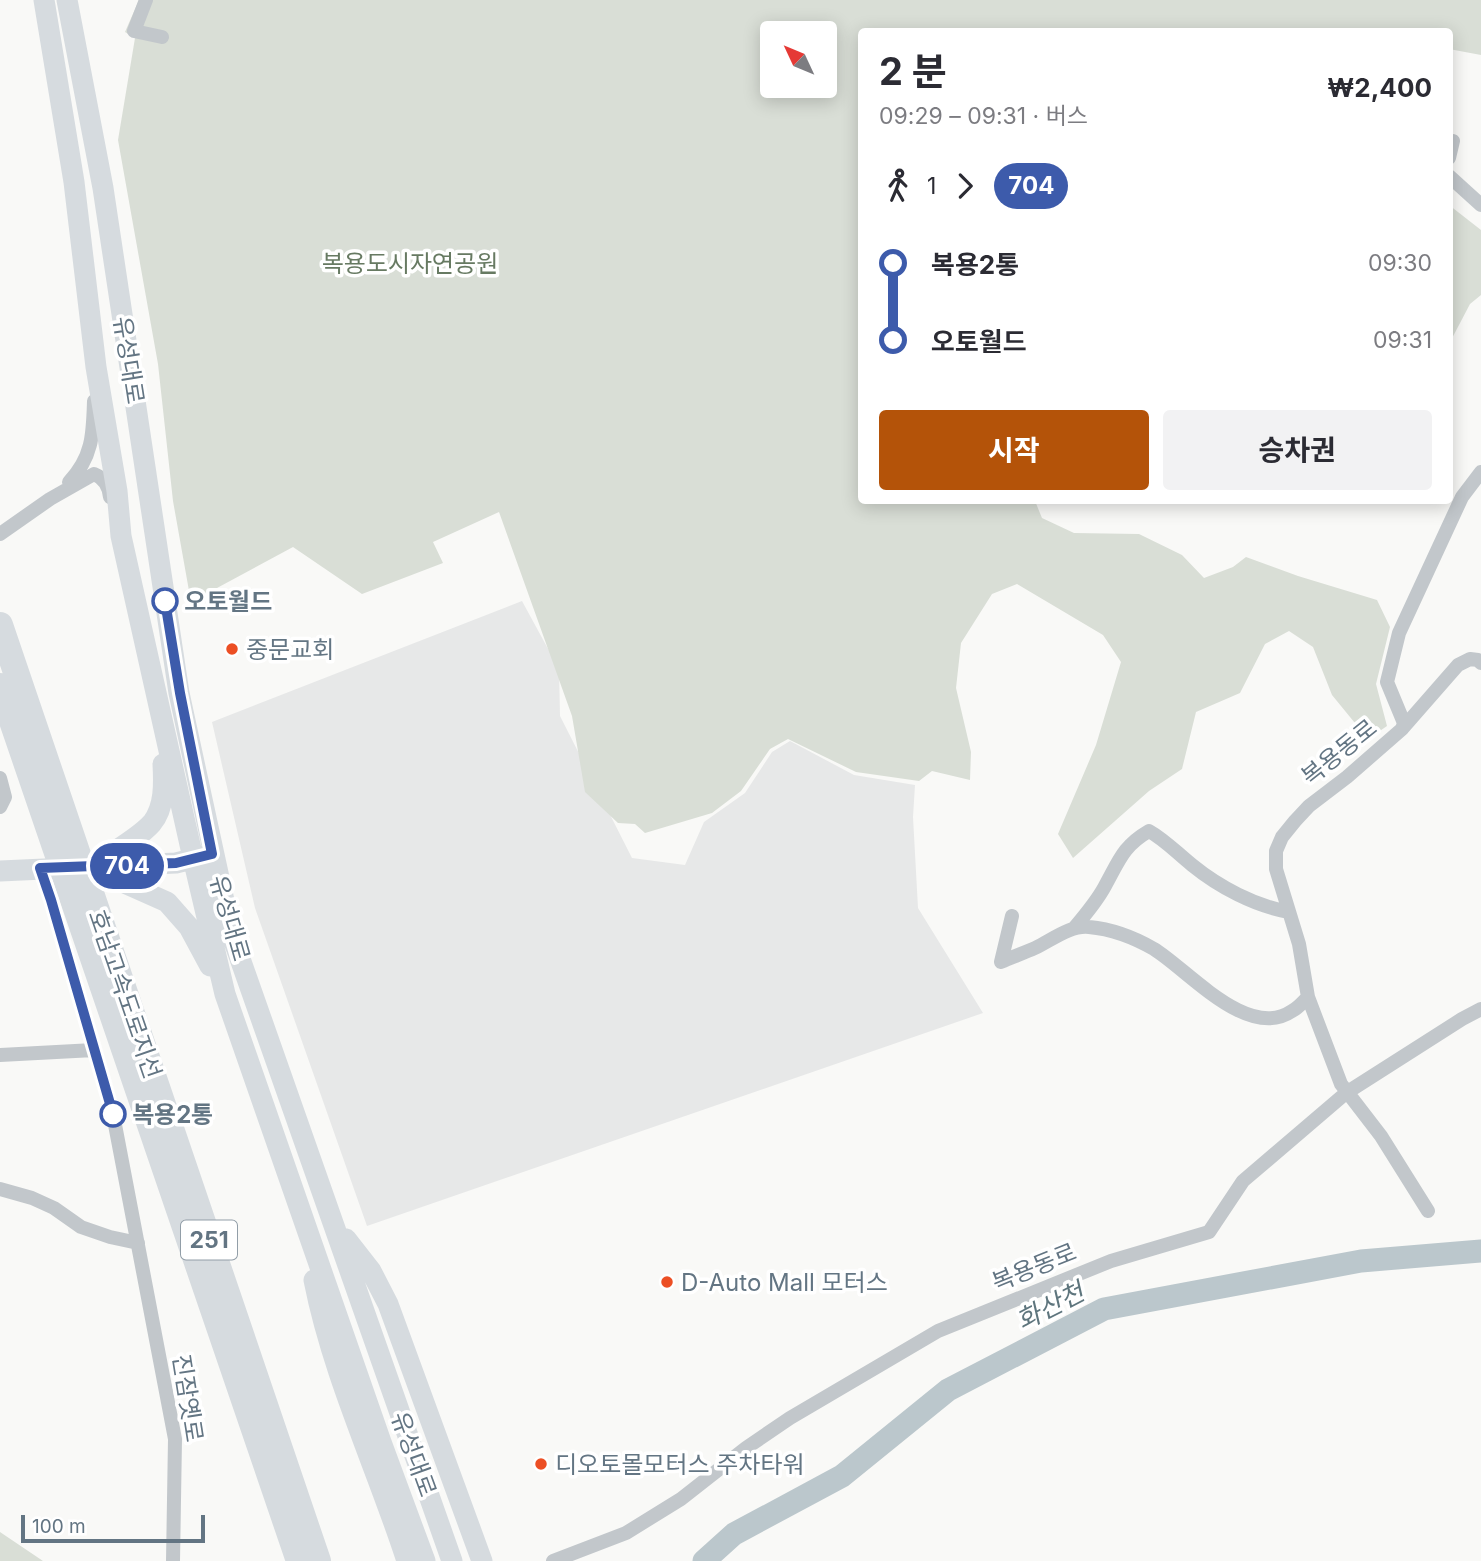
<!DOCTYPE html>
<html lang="ko">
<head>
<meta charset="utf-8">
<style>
  body { margin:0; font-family:Inter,"Noto Sans KR",sans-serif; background:#f2f2f3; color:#2b2b33; height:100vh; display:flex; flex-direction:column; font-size:26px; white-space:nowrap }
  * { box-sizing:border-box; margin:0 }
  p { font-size:23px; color:#7c7c81 }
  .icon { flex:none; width:38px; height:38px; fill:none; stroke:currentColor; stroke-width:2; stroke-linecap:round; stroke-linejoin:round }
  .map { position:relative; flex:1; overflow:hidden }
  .drawer { position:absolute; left:858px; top:28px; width:595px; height:476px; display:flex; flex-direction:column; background:#fff; border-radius:7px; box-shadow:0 4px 18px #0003 }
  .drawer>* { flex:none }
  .badge { padding:0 14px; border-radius:23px; font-size:24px; line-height:46px }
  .needle { width:46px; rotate:314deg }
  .fabs { position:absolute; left:760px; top:21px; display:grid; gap:14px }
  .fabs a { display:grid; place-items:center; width:77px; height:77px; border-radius:7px; background:#fff; box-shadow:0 4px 18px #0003; font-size:35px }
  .scale { position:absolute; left:21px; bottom:18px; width:184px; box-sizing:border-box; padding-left:7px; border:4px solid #637583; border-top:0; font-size:19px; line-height:24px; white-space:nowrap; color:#637583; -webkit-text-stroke:5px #fff; paint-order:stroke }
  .map>.badge { position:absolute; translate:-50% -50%; box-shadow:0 0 0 4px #fff }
  .legs { display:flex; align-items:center; gap:10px; height:77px; padding:0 21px; font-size:23px }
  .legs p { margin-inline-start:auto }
  .headline { display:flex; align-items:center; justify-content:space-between; height:119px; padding:0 21px }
  h1 { font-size:38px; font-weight:700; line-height:52px }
  .button { display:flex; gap:14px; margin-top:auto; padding:14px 21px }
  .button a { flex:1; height:80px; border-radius:7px; background:#b45309; color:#fff; font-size:28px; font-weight:700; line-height:80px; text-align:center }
  .button a+a { background:#f2f2f3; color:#2b2b33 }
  ul { padding:0 21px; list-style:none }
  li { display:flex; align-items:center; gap:24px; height:77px; font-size:26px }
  li i { display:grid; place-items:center; width:10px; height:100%; margin:0 9px; background:currentColor }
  li i::after { content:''; width:18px; height:18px; margin:-9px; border:5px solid; border-radius:50%; background:#fff }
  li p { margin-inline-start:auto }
  li:first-child i { background:linear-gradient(#0000 50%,currentColor 0) }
  li:last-child i { background:linear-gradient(currentColor 50%,#0000 0) }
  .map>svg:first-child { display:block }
  .built { fill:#e7e8e8 }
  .green { fill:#d9ded6; fill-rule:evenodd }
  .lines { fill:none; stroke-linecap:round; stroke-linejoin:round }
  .river { stroke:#bbc7cc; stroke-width:23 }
  .street { stroke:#c2c7cb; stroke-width:14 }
  .secondary { stroke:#d6dbdf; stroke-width:21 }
  .highway { stroke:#d6dbdf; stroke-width:26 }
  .line-1-casing { stroke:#fff; stroke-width:16 }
  .line-1 { stroke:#3d5bab; stroke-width:10 }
  .stop-1-dot { fill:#fff; stroke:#3d5bab; stroke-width:3.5 }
  .poi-dot { fill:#ec4f24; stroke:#fff; stroke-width:2.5 }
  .labels { text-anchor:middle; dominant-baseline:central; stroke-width:7; stroke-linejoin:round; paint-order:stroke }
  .shield { fill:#fff; stroke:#929ea8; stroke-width:2 }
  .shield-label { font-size:23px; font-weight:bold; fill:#637583 }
  .park-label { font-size:24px; fill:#677a62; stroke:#fff }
  .street-label { font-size:24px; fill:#637583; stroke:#fff }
  .stop-label { font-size:24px; font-weight:bold; fill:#637583; stroke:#fff; text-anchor:start }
  .poi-label { font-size:24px; fill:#637583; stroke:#fff; text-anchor:start }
  .water-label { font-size:26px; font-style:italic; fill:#5e757d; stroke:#fff }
</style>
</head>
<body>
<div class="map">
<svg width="1481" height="1561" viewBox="0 0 1481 1561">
  <rect width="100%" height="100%" fill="#f9f9f7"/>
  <path class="built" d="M 522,601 L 559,669 L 560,716 L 632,858 L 685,865 L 704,822 L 745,793 L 772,752 L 790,741 L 854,775 L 915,785 L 913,817 L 918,908 L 983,1013 L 367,1226 L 255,908 L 212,722 Z"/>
  <path class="green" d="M 139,0 L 1481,0 L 1481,55 L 1449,49 L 1449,32 L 861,32 L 861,500 L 1035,501 L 1042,518 L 1074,533 L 1139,534 L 1182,555 L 1204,578 L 1233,567 L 1246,557 L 1298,576 L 1377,600 L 1390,627 L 1376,684 L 1387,726 L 1368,739 L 1332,695 L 1313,647 L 1289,631 L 1265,644 L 1240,693 L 1196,712 L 1182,769 L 1149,791 L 1073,858 L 1058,834 L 1096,745 L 1121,662 L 1103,635 L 1017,584 L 992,594 L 961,643 L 956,688 L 971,752 L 970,780 L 932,771 L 919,781 L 856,772 L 788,739 L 770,749 L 741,791 L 712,813 L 645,833 L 635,824 L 618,823 L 585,792 L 572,716 L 499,512 L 433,542 L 443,563 L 362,594 L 293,547 L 191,602 L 173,501 L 158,364 L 118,140 L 135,38 L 125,32 ZM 772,33 L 824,33 L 824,86 L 772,86 Z
    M 1449,205 L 1481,230 L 1481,295 L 1470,304 L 1449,344 Z
    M 0,1532 L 43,1561 L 0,1561 Z"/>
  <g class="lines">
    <path class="river" d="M 704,1561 L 734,1534 L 842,1476 L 948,1390 L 1104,1309 L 1361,1261 L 1481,1251"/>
    <path class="street" d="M 146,0 L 134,31 L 162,37
      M 1449,158 L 1453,141
      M 1449,176 L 1481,205
      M 69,482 C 93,457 93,433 94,401
      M 0,534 L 50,499 L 94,474 C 104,478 109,487 110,497
      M 1402,729 L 1458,665 L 1470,659 L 1478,660 L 1481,663
      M 0,778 L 5,797 L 0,807
      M 40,868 L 51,900 L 112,1109 L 175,1439 L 173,1561
      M 1012,916 L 1001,962 C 1012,957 1024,953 1035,948 C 1052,940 1070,925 1089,927 C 1111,929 1135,938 1154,949 C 1188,970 1248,1041 1292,1011 C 1298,1008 1303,1002 1308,997
      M 1075,927 C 1086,914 1097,901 1105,886 C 1119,861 1123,846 1149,831 C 1165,840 1177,853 1192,865 C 1219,887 1255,906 1289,912
      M 0,1055 L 94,1050
      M 0,1189 L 32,1198 L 54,1208 L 81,1227 L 110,1237 L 138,1243
      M 1428,1211 L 1381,1136 L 1341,1084 L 1308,997 L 1299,944 L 1276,869 L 1276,851 L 1282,837 L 1295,821 L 1309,806 L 1347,777 L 1402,729 L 1404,723 L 1387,682 L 1399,633 L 1462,497 L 1481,472
      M 553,1561 L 626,1533 L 681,1499 L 746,1448 L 790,1418 L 938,1331 L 1111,1261 L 1209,1232 L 1243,1181 L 1346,1093 L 1462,1019 L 1481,1009"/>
    <path class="secondary" d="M 44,0 L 74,182 L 96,367 L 117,491 L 121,536 L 193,858 L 225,994 L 381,1442 L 425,1561
      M 67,0 L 103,188 L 179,693 L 231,933 L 452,1561
      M 89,868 C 107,856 139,838 152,823 C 165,807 164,783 163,764
      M 95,870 L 167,902 L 189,927 L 210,966
      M 0,871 L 176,863 L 204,856
      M 346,1239 L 371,1271 L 388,1304 L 482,1561
      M 314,1280 C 333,1377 377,1468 407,1561"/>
    <path class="highway" d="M 0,625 L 318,1561
      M 0,686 L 299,1561"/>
  </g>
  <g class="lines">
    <defs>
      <path id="line-1" d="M 113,1114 L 51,900 L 40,868 L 176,863 L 212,854 L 180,693 L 165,601"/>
    </defs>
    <use href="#line-1" class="line-1-casing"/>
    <use href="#line-1" class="line-1"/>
  </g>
  <g class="stop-1-dot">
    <circle cx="165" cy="601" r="12"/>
    <circle cx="113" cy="1114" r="12"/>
  </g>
  <g class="poi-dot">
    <circle cx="232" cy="649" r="7"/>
    <circle cx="667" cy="1282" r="7"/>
    <circle cx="541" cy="1464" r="7"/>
  </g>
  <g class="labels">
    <rect class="shield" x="181" y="1220.5" width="56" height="39" rx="5"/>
    <g class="shield-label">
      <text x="209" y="1240">251</text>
    </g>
    <g class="park-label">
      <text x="410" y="263">복용도시자연공원</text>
    </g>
    <g class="street-label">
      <text transform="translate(129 360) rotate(81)">유성대로</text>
      <text transform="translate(1339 752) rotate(-39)">복용동로</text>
      <text transform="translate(230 918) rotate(74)">유성대로</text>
      <text transform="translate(125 994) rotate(71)">호남고속도로지선</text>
      <text transform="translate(1034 1267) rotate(-22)">복용동로</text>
      <text transform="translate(188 1398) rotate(81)">진잠옛로</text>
      <text transform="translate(414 1454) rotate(70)">유성대로</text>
    </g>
    <g class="stop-label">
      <text x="184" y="601">오토월드</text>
      <text x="132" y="1114">복용2통</text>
    </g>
    <g class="poi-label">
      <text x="246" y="649">중문교회</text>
      <text x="681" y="1282">D-Auto Mall 모터스</text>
      <text x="555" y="1464">디오토몰모터스 주차타워</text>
    </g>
    <g class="water-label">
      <text transform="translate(1050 1306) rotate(-27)">화산천</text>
    </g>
  </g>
</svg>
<div class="fabs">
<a><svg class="needle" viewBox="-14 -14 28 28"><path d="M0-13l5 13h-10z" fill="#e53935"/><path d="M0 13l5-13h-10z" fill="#7c7c81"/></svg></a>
</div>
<div class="scale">100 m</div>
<b class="badge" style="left:127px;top:866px;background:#3d5bab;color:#fff">704</b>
<section class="drawer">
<div class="headline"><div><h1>2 분</h1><p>09:29 – 09:31 · 버스</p></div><b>₩2,400</b></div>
<div class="legs"><svg class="icon" aria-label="walk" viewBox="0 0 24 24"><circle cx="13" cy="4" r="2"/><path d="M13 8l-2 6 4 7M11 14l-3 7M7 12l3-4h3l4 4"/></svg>1<svg class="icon" aria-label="forward" viewBox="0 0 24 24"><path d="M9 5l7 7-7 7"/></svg><b class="badge" style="background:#3d5bab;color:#fff">704</b></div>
<ul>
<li><i style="color:#3d5bab"></i><b>복용2통</b><p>09:30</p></li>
<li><i style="color:#3d5bab"></i><b>오토월드</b><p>09:31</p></li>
</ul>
<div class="button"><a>시작</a><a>승차권</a></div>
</section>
</div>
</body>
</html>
